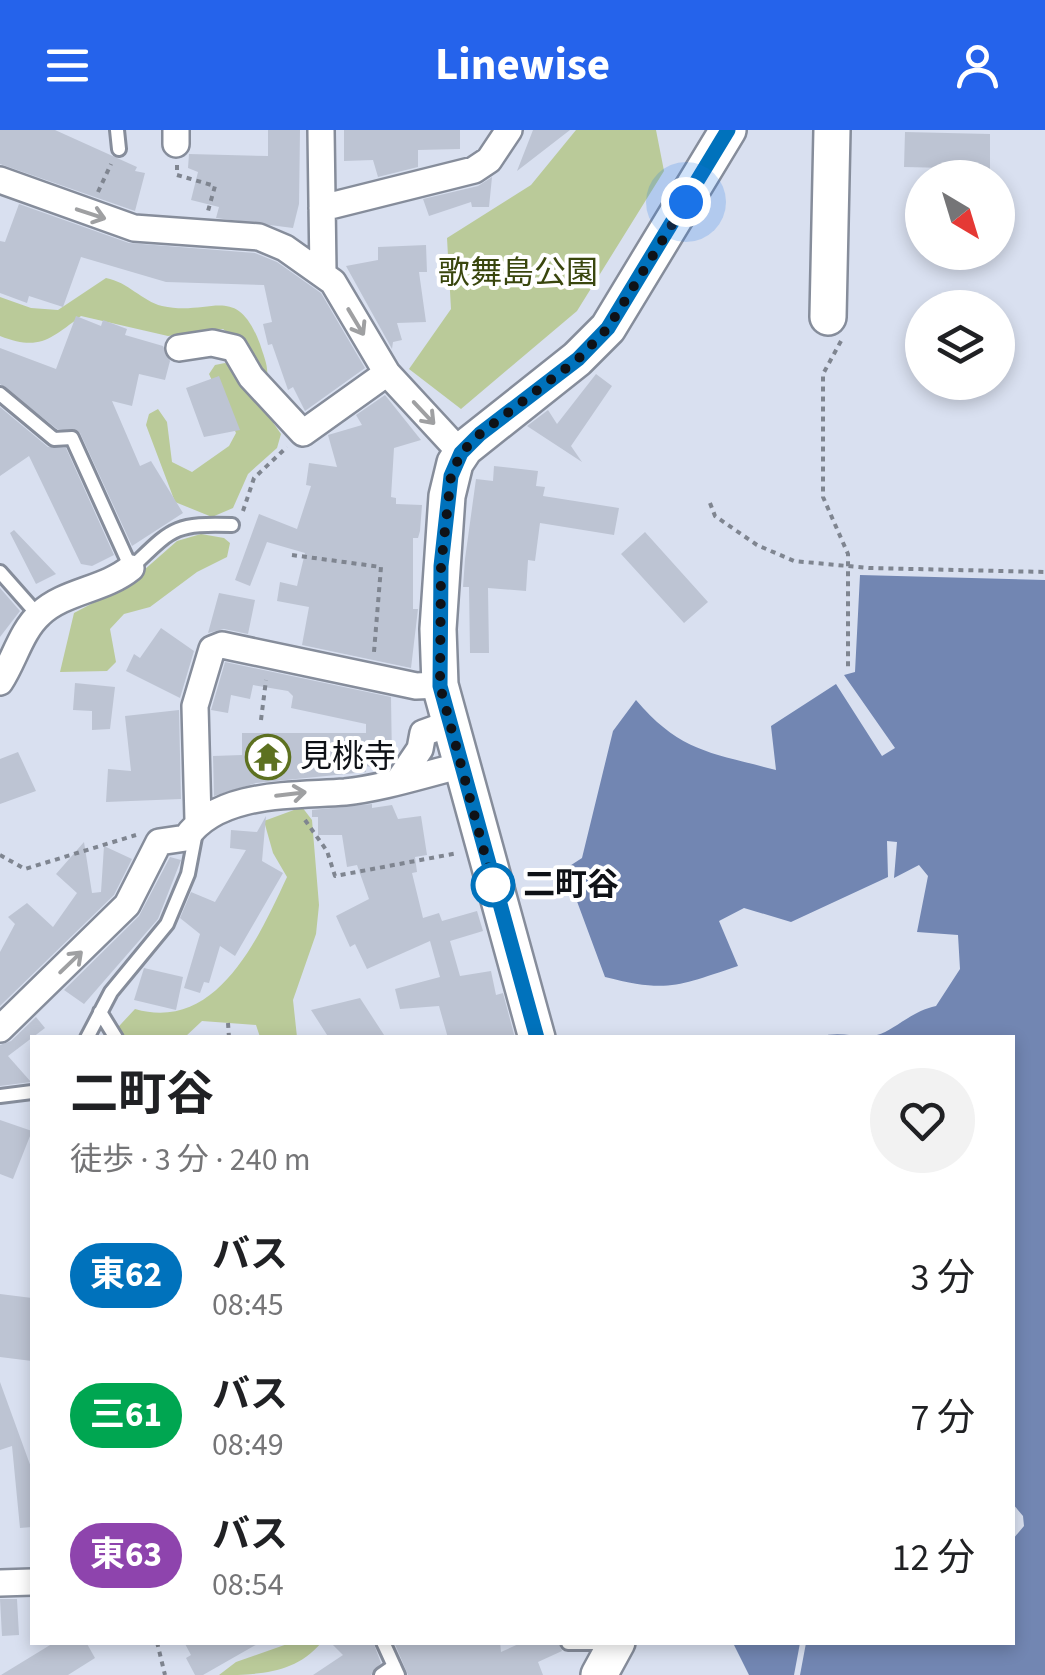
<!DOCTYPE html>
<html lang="ja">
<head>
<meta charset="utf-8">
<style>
  body { margin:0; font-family:"Source Sans 3","Noto Sans JP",sans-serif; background:#f2f2f2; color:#202124; height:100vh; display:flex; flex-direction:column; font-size:38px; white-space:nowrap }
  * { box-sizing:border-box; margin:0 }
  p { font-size:32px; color:#757577 }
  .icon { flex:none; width:55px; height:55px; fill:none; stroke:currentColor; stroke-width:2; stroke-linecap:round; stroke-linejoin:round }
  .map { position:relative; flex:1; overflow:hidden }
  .sheet { position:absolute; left:30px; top:905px; width:985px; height:610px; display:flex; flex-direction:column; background:#fff; border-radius:0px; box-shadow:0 5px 15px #0003 }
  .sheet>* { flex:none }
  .badge { padding:0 20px; border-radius:32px; font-size:35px; line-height:65px }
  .needle { width:65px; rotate:142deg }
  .fabs { position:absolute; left:905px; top:30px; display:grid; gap:20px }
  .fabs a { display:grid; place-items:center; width:110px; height:110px; border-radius:50%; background:#fff; box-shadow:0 5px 15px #0003; font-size:50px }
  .you { position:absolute; width:50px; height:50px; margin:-25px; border:8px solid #fff; border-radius:50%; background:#1a73e8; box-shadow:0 0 0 15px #1a73e833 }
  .map>.badge { position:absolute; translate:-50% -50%; box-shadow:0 0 0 5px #fff }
  .round { display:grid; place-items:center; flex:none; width:105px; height:105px; border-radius:52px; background:#f2f2f2 }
  .head { display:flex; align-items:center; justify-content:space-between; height:170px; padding:0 40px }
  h1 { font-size:48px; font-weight:700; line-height:75px }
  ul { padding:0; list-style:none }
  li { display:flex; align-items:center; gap:30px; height:140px; padding:0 40px }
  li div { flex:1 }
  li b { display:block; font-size:38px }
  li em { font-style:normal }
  li .badge { min-width:110px; font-weight:700; text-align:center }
  header { display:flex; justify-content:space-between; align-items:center; height:130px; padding:0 40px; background:#2563eb; color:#fff; font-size:45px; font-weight:700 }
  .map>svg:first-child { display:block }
  .green { fill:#baca99 }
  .water { fill:#7286b2 }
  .building { fill:#bdc4d3 }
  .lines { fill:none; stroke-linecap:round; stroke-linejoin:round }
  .lane-casing { stroke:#868d9b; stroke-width:18 }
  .street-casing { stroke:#868d9b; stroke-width:30 }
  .secondary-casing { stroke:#868d9b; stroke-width:40 }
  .path { stroke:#7f8590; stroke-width:4; stroke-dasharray:5 5; stroke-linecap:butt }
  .lane { stroke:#fff; stroke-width:12 }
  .street { stroke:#fff; stroke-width:25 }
  .secondary { stroke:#fff; stroke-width:35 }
  .oneway { stroke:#9fa0a2 }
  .line-casing { stroke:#fff; stroke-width:22 }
  .line { stroke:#0072bc; stroke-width:15 }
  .walk { stroke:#0f1217; stroke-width:10; stroke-dasharray:0 18 }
  .stop-dot { fill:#fff; stroke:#0072bc; stroke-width:5 }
  .labels { text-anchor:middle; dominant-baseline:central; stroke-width:8; stroke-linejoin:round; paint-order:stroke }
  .park-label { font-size:32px; fill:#39460d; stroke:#fff }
  .poi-label { font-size:32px; fill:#0f1217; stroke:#fff; text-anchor:start }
  .stop-label { font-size:32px; font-weight:bold; fill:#0f1217; stroke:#fff; text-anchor:start }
</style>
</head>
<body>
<header><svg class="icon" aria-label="menu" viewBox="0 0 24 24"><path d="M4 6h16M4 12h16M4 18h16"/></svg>Linewise<svg class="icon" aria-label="person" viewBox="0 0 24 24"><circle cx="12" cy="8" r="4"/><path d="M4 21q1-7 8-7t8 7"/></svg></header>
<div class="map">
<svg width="1045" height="1545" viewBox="0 0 1045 1545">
  <rect width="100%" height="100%" fill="#d9e0f0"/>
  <path class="green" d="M 576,0 L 656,0 L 664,41 L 577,181 L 461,279 L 409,239 L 451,179 L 447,108 L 531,55 Z
    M 106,148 C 128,152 142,171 162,176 C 211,187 236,151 260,214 C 264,227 270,239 266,252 L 235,208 L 223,199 L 168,206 L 81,186 C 49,210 39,221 0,206 L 0,167 L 31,178 L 58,180 Z
    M 225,233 L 236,239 L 281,304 L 277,318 L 248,344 L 233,378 L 212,387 L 175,372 L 146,295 L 149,284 L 158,279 L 167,292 L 172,332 L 192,342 L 229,316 L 236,303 L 209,244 L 215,235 Z
    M 201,404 L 224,408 L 230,413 L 227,427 L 197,442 L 150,477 L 124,484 L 110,499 L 116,532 L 107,541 L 60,542 L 74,483 L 127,455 L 177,411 Z
    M 302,677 L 312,690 L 319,775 L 316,804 L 293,870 L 297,907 L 260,907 L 256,895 L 202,891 L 185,907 L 108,908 L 135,879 C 217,903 259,807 287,747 L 273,723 L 264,691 Z
    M 293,1512 L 321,1513 C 295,1544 257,1545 219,1545 L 236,1532 Z"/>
  <path class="water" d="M 860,445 L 1045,450 L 1045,1545 L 800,1545 L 806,1513 L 1012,1512 L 1013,1409 L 1024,1396 L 1023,1386 L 1012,1373 L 1012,908 L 820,907 C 839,900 858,909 877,905 C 894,901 909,882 936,876 L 960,839 L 958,805 L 917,802 L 928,746 L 919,735 L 894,748 L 897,712 L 887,711 L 888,747 L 791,792 L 744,778 L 719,791 L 738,836 C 678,856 668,863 605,847 L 565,739 L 582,728 L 613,601 L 636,570 C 680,622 712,623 776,640 L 771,596 L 836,554 L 882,626 L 895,618 L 844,545 L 855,542 Z
    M 733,1513 L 800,1513 L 794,1545 L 749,1545 Z"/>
  <path class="building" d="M 0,0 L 55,0 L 137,37 L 135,41 L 145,43 L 135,81 L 0,34 Z
    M 268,0 L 300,0 L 299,74 L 293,98 L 216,88 L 219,77 L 191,70 L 198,42 L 188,38 L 189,24 L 268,26 Z
    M 344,0 L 460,0 L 460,19 L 418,20 L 418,37 L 378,47 L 373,30 L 344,31 Z
    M 533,0 L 570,0 L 517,41 Z
    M 905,2 L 990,4 L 990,39 L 904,37 Z
    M 492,47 L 489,77 L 472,77 L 471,72 L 429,86 L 423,69 L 478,56 Z
    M 19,74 L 129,113 L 255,123 L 277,132 L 321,163 L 365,238 L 305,281 L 293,257 L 288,260 L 272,214 L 268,215 L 263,194 L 272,192 L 264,155 L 166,152 L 81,127 L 63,177 L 29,166 L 27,173 L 0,163 L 0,111 L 5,112 Z
    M 426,115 L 427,142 L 419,142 L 426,192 L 397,193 L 402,210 L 393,212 L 392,219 L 346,136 L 378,130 L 378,117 Z
    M 76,186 L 101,196 L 103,190 L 127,199 L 125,205 L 163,216 L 170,231 L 165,250 L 139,244 L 132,276 L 112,271 L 140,336 L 151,331 L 183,383 L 132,416 L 80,303 L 57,299 L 0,254 L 0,218 L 56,239 Z
    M 596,244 L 612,256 L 571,316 L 582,332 L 527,296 L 548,280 L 557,294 Z
    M 219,246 L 240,300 L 204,307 L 186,258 Z
    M 385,265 L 421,310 L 394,318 L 391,367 L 396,368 L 396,374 L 422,375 L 420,401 L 418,408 L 413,408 L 413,479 L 418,479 L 411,538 L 302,515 L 309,477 L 277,471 L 280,452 L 297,456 L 305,423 L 267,412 L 250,456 L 235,450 L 259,384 L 297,399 L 311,356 L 306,355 L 309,333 L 337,337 L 328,305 L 362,295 L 356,285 Z
    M 0,277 L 48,317 L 66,318 L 114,425 L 92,436 L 81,434 L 29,326 L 0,346 Z
    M 494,336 L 538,341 L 536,356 L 545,357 L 543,366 L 619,378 L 614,405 L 540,393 L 535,431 L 528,430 L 526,461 L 488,458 L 489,523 L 470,523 L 469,457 L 463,457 L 465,429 L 476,349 L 493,351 Z
    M 14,400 L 56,444 L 36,454 L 10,403 Z
    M 645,402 L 708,472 L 684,493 L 621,424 Z
    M 0,458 L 20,481 L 0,507 Z
    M 219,463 L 255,470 L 248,504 L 224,499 L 208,503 Z
    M 161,498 L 194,521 L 180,568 L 126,541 L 134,524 L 140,528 Z
    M 225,532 L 391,567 L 392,632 L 383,639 L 365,636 L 366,642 L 256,653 L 214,666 L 213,626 L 242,625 L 242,603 L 366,603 L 366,594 L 291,578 L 293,566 L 288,561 L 253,555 L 250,569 L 231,565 L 228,583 L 211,580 Z
    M 75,553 L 115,557 L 110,599 L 92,600 L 92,581 L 73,580 Z
    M 179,580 L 181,669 L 106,672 L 108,639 L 131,641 L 125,586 Z
    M 18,622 L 36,661 L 0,674 L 0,629 Z
    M 372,674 L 372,678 L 392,675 L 398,689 L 421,686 L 427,725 L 415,727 L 417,742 L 412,743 L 423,788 L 439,783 L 442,791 L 477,781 L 483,801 L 450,811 L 460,846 L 491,841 L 496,865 L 503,863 L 515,908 L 448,908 L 439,876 L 400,879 L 395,859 L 440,847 L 430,811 L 367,839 L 355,814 L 350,817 L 336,786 L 369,769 L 357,735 L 347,737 L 342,705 L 318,705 L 318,687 L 312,687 L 312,680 Z
    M 266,686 L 262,731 L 283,743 L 235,826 L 220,816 L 209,853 L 204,852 L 200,863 L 184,858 L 200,804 L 180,788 L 191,762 L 215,772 L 246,720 L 230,718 L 231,700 L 257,702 Z
    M 84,712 L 92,763 L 101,762 L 104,716 L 132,729 L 114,765 L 0,876 L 0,822 L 15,794 L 8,787 L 27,773 L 53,797 L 77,763 L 56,744 Z
    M 170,727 L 181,730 L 158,789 L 84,874 L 64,860 L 139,786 Z
    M 144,838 L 183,847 L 176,880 L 134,870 Z
    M 360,868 L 386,908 L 329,908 L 311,880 Z
    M 36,887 L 45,898 L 8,926 L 31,952 L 0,956 L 0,915 L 11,911 Z
    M 0,990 L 32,1001 L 13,1049 L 0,1044 Z
    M 0,1164 L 32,1168 L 32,1231 L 0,1227 Z
    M 0,1252 L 32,1340 L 32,1397 L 20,1398 L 12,1316 L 0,1320 Z
    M 0,1469 L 17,1469 L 19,1505 L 2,1506 Z
    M 55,1512 L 86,1512 L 95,1528 L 68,1545 L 1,1545 Z
    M 184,1512 L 261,1512 L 203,1545 L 195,1545 L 186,1528 L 191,1525 Z
    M 330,1512 L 373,1512 L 381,1533 L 371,1545 L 313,1545 L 343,1525 Z
    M 394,1512 L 500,1512 L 501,1522 L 523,1512 L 558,1512 L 562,1521 L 538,1532 L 543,1545 L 408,1545 Z"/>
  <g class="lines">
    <defs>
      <path id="lane" d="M 117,0 L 119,19
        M 0,264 L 54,309 L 72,308 L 131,438 C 172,399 173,393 232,395
        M 0,442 L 38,485
        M 100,882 L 116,908
        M 87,908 L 111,862 L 167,794 L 188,744 L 196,702
        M 0,966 L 32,962
        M 383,1512 L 398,1545
        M 568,1513 L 610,1513
        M 381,1545 L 394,1536"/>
      <path id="street" d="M 176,0 L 176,14
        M 321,0 L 323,142
        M 0,50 L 134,98 L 259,107 L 285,118 L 333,152 L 387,243 L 461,323
        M 322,78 L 474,40 L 489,30 L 509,0
        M 179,218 L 212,213 L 234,218 L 251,247 L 303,303 L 387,243
        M 0,552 C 14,531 21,501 40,484 C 64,461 104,460 131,438
        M 399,650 L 420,619 L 423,603 L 448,594
        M 198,690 L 195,576 L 212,519 L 222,515 L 416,556 L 440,555
        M 0,899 L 127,775 L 159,712 L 186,708 C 218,661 294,666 345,662 C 383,658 422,645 459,636
        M 0,1453 L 32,1452"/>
      <path id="secondary" d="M 828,187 L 832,0
        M 537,908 L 440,555 L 438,499 L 447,366 L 455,333 L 465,318 L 577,229 L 608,198 L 728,0
        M 599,1545 L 617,1512"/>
    </defs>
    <use href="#lane" class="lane-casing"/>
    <use href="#street" class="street-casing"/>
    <use href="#secondary" class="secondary-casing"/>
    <path class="path" d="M 177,35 L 177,45 L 215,56 L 208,81
      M 98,62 L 111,34
      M 841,211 L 823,244 L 823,367 L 848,424 L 848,541
      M 710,373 L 715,386 L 757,415 L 794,431 L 869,438 L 1045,442
      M 243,381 L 254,348 L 287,317
      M 292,425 L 381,437 L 374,522
      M 261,590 L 266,550
      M 305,690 L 327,721 L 335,746 L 458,723
      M 0,725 L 25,739 L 136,705
      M 228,893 L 229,908
      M 157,1512 L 165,1545"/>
    <use href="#lane" class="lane"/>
    <use href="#street" class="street"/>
    <use href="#secondary" class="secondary"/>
  </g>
  <defs><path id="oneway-shaft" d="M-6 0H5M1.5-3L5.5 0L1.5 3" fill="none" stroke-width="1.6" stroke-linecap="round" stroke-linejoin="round" transform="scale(2.5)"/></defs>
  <g class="oneway">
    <use href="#oneway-shaft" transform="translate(91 84) rotate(18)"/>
    <use href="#oneway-shaft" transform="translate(356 192) rotate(59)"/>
    <use href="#oneway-shaft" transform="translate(424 283) rotate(47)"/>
    <use href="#oneway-shaft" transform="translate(291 664) rotate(-7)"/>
    <use href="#oneway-shaft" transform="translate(71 832) rotate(-44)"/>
  </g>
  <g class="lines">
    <defs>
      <path id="line" d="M 537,908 L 440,556 L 441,436 L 451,346 L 461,323 L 480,304 L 578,229 L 608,198 L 728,0"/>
    </defs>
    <use href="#line" class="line-casing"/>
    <use href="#line" class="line"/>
    <path class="walk" d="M 493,755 L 440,556 L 441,436 L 451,346 L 461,323 L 480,304 L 578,229 L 608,198 L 686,72"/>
  </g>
  <defs>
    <symbol id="temple-ring" viewBox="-11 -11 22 22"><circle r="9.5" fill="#fff" stroke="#5d7120" stroke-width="1.5"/><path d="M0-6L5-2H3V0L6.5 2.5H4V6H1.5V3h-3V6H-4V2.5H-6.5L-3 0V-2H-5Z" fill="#5d7120"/></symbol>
  </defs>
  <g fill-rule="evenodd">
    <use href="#temple-ring" x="243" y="602" width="50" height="50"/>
  </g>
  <circle class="stop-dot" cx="493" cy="755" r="20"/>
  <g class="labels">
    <g class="park-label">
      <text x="518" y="143">歌舞島公園</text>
    </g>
    <g class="poi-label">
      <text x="300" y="627">見桃寺</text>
    </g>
    <g class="stop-label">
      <text x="523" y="755">二町谷</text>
    </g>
  </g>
</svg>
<div class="fabs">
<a><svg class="needle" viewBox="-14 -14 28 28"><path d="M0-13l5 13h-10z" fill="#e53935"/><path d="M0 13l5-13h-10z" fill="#757577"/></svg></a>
<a><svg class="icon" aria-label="layers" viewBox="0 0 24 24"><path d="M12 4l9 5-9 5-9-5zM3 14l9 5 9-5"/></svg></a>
</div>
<div class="you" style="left:686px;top:72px"></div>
<section class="sheet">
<div class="head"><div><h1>二町谷</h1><p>徒歩 · 3 分 · 240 m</p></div><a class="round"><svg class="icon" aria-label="heart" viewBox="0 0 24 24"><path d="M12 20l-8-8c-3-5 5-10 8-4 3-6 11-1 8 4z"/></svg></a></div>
<ul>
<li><span class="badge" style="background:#0072bc;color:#fff">東62</span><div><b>バス</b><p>08:45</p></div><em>3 分</em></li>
<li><span class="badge" style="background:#00a651;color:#fff">三61</span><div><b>バス</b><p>08:49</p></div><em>7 分</em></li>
<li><span class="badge" style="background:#8e44ad;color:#fff">東63</span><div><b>バス</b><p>08:54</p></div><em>12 分</em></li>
</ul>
</section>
</div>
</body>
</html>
